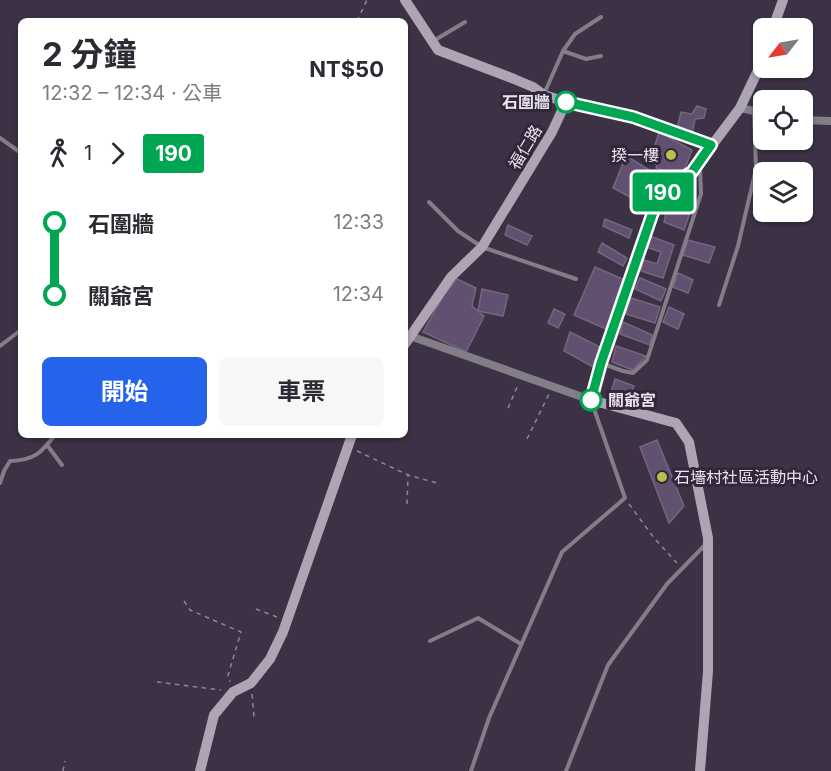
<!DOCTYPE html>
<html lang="zh-TW">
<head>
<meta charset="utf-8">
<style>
  body { margin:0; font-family:Inter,"Noto Sans TC",sans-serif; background:#f7f7f7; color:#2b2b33; height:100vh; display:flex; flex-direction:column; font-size:22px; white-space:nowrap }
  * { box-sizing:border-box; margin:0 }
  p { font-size:20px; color:#7c7c81 }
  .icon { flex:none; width:33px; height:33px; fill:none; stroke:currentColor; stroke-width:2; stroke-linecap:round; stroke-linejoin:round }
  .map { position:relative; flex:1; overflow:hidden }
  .drawer { position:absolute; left:18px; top:18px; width:390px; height:420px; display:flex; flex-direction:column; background:#fff; border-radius:9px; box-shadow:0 2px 4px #0004 }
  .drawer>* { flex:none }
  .badge { padding:0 12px; border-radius:4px; font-size:21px; line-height:39px }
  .needle { width:39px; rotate:239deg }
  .controls { position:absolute; left:753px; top:18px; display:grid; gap:12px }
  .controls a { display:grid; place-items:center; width:60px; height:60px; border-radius:9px; background:#fff; box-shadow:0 2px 4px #0004; font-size:30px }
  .map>.badge { position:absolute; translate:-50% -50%; box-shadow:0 0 0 3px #fff }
  .legs { display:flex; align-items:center; gap:9px; height:66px; padding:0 24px; font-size:20px }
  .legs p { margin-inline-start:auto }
  .head { display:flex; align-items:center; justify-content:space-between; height:102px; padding:0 24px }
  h1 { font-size:33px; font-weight:700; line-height:45px }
  .primary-button { display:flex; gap:12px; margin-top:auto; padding:12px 24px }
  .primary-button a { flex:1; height:69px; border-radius:9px; background:#2563eb; color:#fff; font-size:24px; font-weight:700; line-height:69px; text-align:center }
  .primary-button a+a { background:#f7f7f7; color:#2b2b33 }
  ul { padding:0 24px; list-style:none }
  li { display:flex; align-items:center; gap:21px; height:72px; font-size:22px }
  li i { display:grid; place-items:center; width:9px; height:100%; margin:0 8px; background:currentColor }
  li i::after { content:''; width:15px; height:15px; margin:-8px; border:4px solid; border-radius:50%; background:#fff }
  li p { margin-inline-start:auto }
  li:first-child i { background:linear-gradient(#0000 50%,currentColor 0) }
  li:last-child i { background:linear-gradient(currentColor 50%,#0000 0) }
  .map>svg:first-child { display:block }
  .building { fill:#615070; stroke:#73677d; stroke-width:1.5 }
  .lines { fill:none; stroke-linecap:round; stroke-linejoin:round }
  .path { stroke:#8e8596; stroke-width:1.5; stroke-dasharray:4.5 4.5; stroke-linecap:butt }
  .lane { stroke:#827d87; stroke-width:4 }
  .street { stroke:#827d87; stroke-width:8 }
  .secondary { stroke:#ada4b4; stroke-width:10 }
  .line-1-casing { stroke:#fff; stroke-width:14 }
  .line-1 { stroke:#00a651; stroke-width:9 }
  .stop-1-dot { fill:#fff; stroke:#00a651; stroke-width:3 }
  .poi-dot { fill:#b7c148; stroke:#32273a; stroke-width:2 }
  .labels { text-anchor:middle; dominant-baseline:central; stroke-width:6; stroke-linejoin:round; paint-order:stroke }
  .stop-label { font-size:16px; font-weight:bold; fill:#e9e2ef; stroke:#32273a; text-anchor:end }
  .street-label { font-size:16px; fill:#e9e2ef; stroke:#32273a }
  .poi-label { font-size:16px; fill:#e9e2ef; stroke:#32273a; text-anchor:end }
</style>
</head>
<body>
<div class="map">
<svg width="831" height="771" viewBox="0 0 831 771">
  <rect width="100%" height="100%" fill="#3c3145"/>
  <path class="building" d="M 697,106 L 706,109 L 704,118 L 695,119 L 692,134 L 677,129 L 681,112 L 692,114 Z
    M 659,132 L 692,150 L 683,173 L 674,170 L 673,173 L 656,168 L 657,165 L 650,161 Z
    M 626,156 L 653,172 L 639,202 L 613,188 Z
    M 668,204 L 691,210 L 684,230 L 664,222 Z
    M 605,219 L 632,230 L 629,238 L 603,226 Z
    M 508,225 L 532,236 L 527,245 L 505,235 Z
    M 650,236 L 674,245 L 663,278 L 641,271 L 644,260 L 657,264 L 661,252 L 646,247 Z
    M 688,240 L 715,247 L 709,263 L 683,255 Z
    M 602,243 L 627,258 L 623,266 L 598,252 Z
    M 595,267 L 627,281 L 606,329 L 574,315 Z
    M 678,273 L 693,280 L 688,293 L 673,287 Z
    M 640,278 L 666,289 L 661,301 L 635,289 Z
    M 457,279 L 476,288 L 472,306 L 484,316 L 466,352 L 423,332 L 444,295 Z
    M 482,289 L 508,295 L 503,316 L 478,311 Z
    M 631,298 L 660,307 L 655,323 L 626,314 Z
    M 669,307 L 684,314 L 678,329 L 663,322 Z
    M 554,309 L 565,314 L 558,328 L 548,323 Z
    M 623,322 L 652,335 L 650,345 L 620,334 Z
    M 570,332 L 602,348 L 593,367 L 564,351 Z
    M 616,346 L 646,356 L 633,370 L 612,362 Z
    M 615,379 L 634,386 L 628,405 L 609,399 Z
    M 657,440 L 684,506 L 669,523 L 640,447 Z"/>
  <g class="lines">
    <path class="path" d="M 357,21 L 367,0
      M 508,408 L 518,385
      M 527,439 L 549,394
      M 357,451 L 408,475 L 437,483
      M 407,504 L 408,476
      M 629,504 L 654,538 L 677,563
      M 184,601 L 190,610 L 241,632 L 228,675 L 230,682
      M 256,609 L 277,617
      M 157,682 L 221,690
      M 252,694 L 254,717
      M 63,771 L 65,761"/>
    <path class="lane" d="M 435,40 L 465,22
      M 563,51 L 586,59 L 601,56
      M 544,94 L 563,51 L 575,34 L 601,17
      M 568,103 L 633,117 L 710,145
      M 0,138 L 21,153
      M 429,202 L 458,231 L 482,247 L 576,279
      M 719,305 L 738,246 L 756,169 L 754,112
      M 0,346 L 21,330
      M 601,363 L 623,371 L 633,373 L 647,360 L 701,194 L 700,168
      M 47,445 L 62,465
      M 0,483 L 4,471 L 10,461 C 35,460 41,453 55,435
      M 430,641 L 478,618 L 521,644
      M 471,771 L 489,718 L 562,552 L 625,498 L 592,403
      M 566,771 L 608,665 L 667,584 L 705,545"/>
    <path class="street" d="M 740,108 L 764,113
      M 802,120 L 831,121
      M 410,336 L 591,400"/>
    <path class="secondary" d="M 773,28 L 783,0
      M 405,344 L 451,277 L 482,247 L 552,132 L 566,102 L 544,95 L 533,87 L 514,79 L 438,50 L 405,0
      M 200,771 L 214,715 L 233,692 L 251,683 L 270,659 L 283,632 L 352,435
      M 700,771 L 708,671 L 708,538 L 689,442 L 676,423 L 591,400 L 601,363 L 652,215 L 664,190 L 692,172 L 740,108 L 764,58"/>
  </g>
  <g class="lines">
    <defs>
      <path id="line-1" d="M 566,102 L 633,117 L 711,145 L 692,172 L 663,190 L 652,215 L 601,363 L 591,400"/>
    </defs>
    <use href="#line-1" class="line-1-casing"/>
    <use href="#line-1" class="line-1"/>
  </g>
  <g class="stop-1-dot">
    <circle cx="566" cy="102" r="10"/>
    <circle cx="591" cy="400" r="10"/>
  </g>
  <g class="poi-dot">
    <circle cx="671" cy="155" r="6"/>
    <circle cx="662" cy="477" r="6"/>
  </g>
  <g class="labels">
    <g class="stop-label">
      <text x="550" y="102">石圍牆</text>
      <text x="608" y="400" text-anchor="start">關爺宮</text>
    </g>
    <g class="street-label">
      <text transform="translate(525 147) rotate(-59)">福仁路</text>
    </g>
    <g class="poi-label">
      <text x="659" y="155">揆一樓</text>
      <text x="674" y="477" text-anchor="start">石墻村社區活動中心</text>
    </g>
  </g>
</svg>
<div class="controls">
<a><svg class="needle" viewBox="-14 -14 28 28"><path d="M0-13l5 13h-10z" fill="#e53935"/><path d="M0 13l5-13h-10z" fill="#7c7c81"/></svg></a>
<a><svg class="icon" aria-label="locate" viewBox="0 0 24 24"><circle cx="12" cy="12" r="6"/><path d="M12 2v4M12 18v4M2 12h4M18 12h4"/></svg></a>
<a><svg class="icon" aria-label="layers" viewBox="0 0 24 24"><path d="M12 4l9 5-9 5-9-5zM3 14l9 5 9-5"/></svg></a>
</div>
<b class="badge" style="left:663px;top:192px;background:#00a651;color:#fff">190</b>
<section class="drawer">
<div class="head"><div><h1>2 分鐘</h1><p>12:32 – 12:34 · 公車</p></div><b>NT$50</b></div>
<div class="legs"><svg class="icon" aria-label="walk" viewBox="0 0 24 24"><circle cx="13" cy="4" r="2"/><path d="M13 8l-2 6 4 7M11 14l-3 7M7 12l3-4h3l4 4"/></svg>1<svg class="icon" aria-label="forward" viewBox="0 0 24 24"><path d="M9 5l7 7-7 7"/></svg><b class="badge" style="background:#00a651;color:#fff">190</b></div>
<ul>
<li><i style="color:#00a651"></i><b>石圍牆</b><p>12:33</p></li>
<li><i style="color:#00a651"></i><b>關爺宮</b><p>12:34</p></li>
</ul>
<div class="primary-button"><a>開始</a><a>車票</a></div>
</section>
</div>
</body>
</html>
